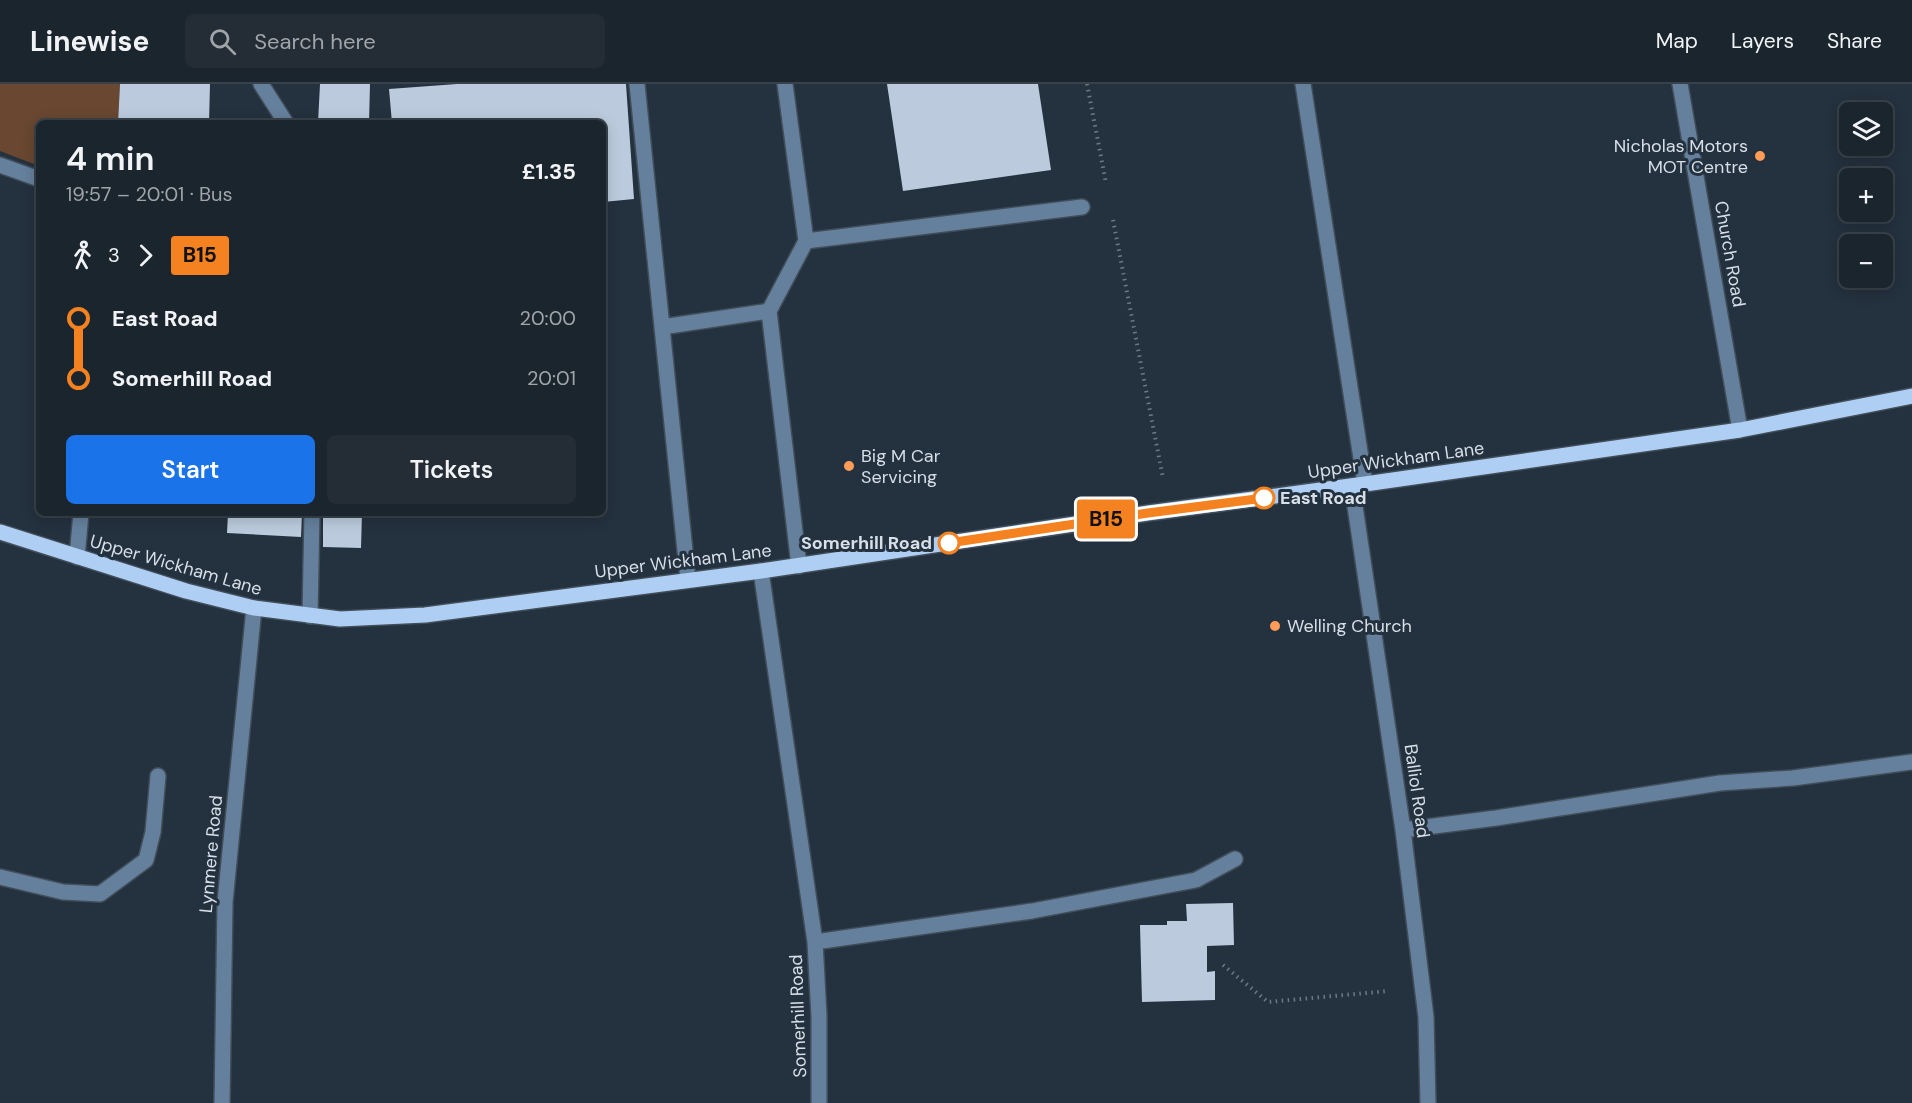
<!DOCTYPE html>
<html lang="en">
<head>
<meta charset="utf-8">
<style>
  body { margin:0; font-family:"DM Sans",sans-serif; background:#242d36; color:#f1f3f6; height:100vh; display:flex; flex-direction:column; font-size:22px; white-space:nowrap }
  * { box-sizing:border-box; margin:0 }
  p { font-size:20px; color:#a0a5aa }
  .icon { flex:none; width:33px; height:33px; fill:none; stroke:currentColor; stroke-width:2; stroke-linecap:round; stroke-linejoin:round }
  .map { position:relative; flex:1; overflow:hidden }
  .sheet { position:absolute; left:36px; top:36px; width:570px; height:396px; display:flex; flex-direction:column; background:#1b252e; border-radius:9px; box-shadow:0 3px 15px #0003,0 0 0 2px #39424a }
  .sheet>* { flex:none }
  .badge { padding:0 12px; border-radius:4px; font-size:21px; line-height:39px }
  .buttons { position:absolute; left:1839px; top:18px; display:grid; gap:12px }
  .buttons a { display:grid; place-items:center; width:54px; height:54px; border-radius:9px; background:#1b252e; box-shadow:0 3px 15px #0003,0 0 0 2px #39424a; font-size:30px }
  .map>.badge { position:absolute; translate:-50% -50%; box-shadow:0 0 0 3px #fff }
  .legs { display:flex; align-items:center; gap:9px; height:66px; padding:0 30px; font-size:20px }
  .legs p { margin-inline-start:auto }
  .summary { display:flex; align-items:center; justify-content:space-between; height:102px; padding:0 30px }
  h1 { font-size:33px; font-weight:600; line-height:45px }
  .cta { display:flex; gap:12px; margin-top:auto; padding:12px 30px }
  .cta a { flex:1; height:69px; border-radius:9px; background:#1a73e8; color:#fff; font-size:24px; font-weight:600; line-height:69px; text-align:center }
  .cta a+a { background:#242d36; color:#f1f3f6 }
  ul { padding:0 30px; list-style:none }
  li { display:flex; align-items:center; gap:21px; height:60px; font-size:22px }
  li i { display:grid; place-items:center; width:9px; height:100%; margin:0 8px; background:currentColor }
  li i::after { content:''; width:15px; height:15px; margin:-8px; border:4px solid; border-radius:50%; background:#1b252e }
  li p { margin-inline-start:auto }
  li:first-child i { background:linear-gradient(#0000 50%,currentColor 0) }
  li:last-child i { background:linear-gradient(currentColor 50%,#0000 0) }
  header { display:flex; align-items:center; gap:36px; box-sizing:border-box; height:84px; padding:0 30px; background:#1b252e; border-bottom:2px solid #39424a }
  header strong { font-size:28px }
  nav { display:flex; gap:33px; margin-inline-start:auto; font-size:21px }
  .search { width:420px; height:54px; background:#242d36; display:flex; align-items:center; gap:15px; box-sizing:border-box; padding:0 21px; border-radius:9px; color:#a0a5aa; font-size:22px }
  .map>svg:first-child { display:block }
  .green { fill:#694731 }
  .building { fill:#bbcbdd }
  .lines { fill:none; stroke-linecap:round; stroke-linejoin:round }
  .minor-casing { stroke:#414d59; stroke-width:18 }
  .major-casing { stroke:#414d59; stroke-width:18 }
  .path { stroke:#6e7984; stroke-width:4; stroke-dasharray:1.5 4.5; stroke-linecap:butt }
  .minor { stroke:#65809d; stroke-width:15 }
  .major { stroke:#aecff3; stroke-width:15 }
  .line-1-casing { stroke:#fff; stroke-width:14 }
  .line-1 { stroke:#f58220; stroke-width:9 }
  .poi-dot { fill:#fe9c58; stroke:#24313e; stroke-width:2 }
  .stop-1-dot { fill:#fff; stroke:#f58220; stroke-width:3 }
  .labels { text-anchor:middle; dominant-baseline:central; stroke-width:6; stroke-linejoin:round; paint-order:stroke }
  .poi-label { font-size:18px; fill:#d7dfe8; stroke:#24313e; text-anchor:start }
  .street-label { font-size:18px; fill:#d7dfe8; stroke:#24313e }
  .stop-label { font-size:18px; font-weight:bold; fill:#d7dfe8; stroke:#24313e; text-anchor:start }
</style>
</head>
<body>
<header>
<strong>Linewise</strong>
<div class="search"><svg class="icon" aria-label="search" viewBox="0 0 24 24"><circle cx="10" cy="10" r="6"/><path d="M15 15l6 6"/></svg>Search here</div>
<nav><a>Map</a><a>Layers</a><a>Share</a></nav>
</header>
<div class="map">
<svg width="1912" height="1019" viewBox="0 0 1912 1019">
  <rect width="100%" height="100%" fill="#24313e"/>
  <path class="green" d="M 0,0 L 120,0 L 118,39 L 39,39 L 39,82 L 0,67 Z"/>
  <path class="building" d="M 120,0 L 210,0 L 209,39 L 118,39 Z
    M 320,0 L 370,0 L 369,39 L 318,39 Z
    M 457,0 L 626,0 L 634,115 L 603,118 L 603,39 L 392,39 L 389,5 Z
    M 887,0 L 1038,0 L 1051,86 L 903,107 Z
    M 228,429 L 302,429 L 301,453 L 227,449 Z
    M 323,429 L 362,429 L 361,464 L 323,463 Z
    M 1233,819 L 1234,861 L 1207,862 L 1207,888 L 1215,887 L 1215,916 L 1142,918 L 1140,841 L 1167,841 L 1167,837 L 1187,837 L 1186,820 Z"/>
  <g class="lines">
    <defs>
      <path id="minor" d="M 261,0 L 286,39
        M 637,0 L 688,496
        M 1303,0 L 1365,400
        M 1680,0 L 1740,346
        M 0,81 L 39,95
        M 806,157 L 1082,123
        M 769,227 L 799,482
        M 662,243 L 769,227 L 806,157 L 785,0
        M 1352,402 L 1403,746 L 1426,933 L 1428,1019
        M 77,473 L 81,429
        M 761,487 L 815,858 L 819,932 L 819,1019
        M 310,532 L 312,429
        M 1403,746 L 1496,734 L 1720,699 L 1793,694 L 1912,678
        M 0,793 L 63,808 L 100,810 L 146,776 L 153,748 L 158,692
        M 815,858 L 1032,827 L 1196,796 L 1235,775
        M 222,1019 L 225,818 L 254,524"/>
      <path id="major" d="M 0,448 L 186,507 L 254,524 L 340,535 L 425,531 L 761,487 L 1148,429 L 1365,400 L 1740,346 L 1912,312"/>
    </defs>
    <use href="#minor" class="minor-casing"/>
    <use href="#major" class="major-casing"/>
    <path class="path" d="M 1087,0 L 1106,99
      M 1113,136 L 1163,394
      M 1223,881 L 1268,918 L 1388,907"/>
    <use href="#minor" class="minor"/>
    <use href="#major" class="major"/>
  </g>
  <g class="lines">
    <defs>
      <path id="line-1" d="M 949,459 L 1148,429 L 1264,414"/>
    </defs>
    <use href="#line-1" class="line-1-casing"/>
    <use href="#line-1" class="line-1"/>
  </g>
  <g class="poi-dot">
    <circle cx="1760" cy="72" r="6"/>
    <circle cx="849" cy="382" r="6"/>
    <circle cx="1275" cy="542" r="6"/>
  </g>
  <g class="stop-1-dot">
    <circle cx="1264" cy="414" r="10"/>
    <circle cx="949" cy="459" r="10"/>
  </g>
  <g class="labels">
    <g class="poi-label">
      <text x="1748" y="62" text-anchor="end">Nicholas Motors<tspan x="1748" dy="21">MOT Centre</tspan></text>
      <text x="861" y="372">Big M Car<tspan x="861" dy="21">Servicing</tspan></text>
      <text x="1287" y="542">Welling Church</text>
    </g>
    <g class="street-label">
      <text transform="translate(1730 170) rotate(80)">Church Road</text>
      <text transform="translate(1396 376) rotate(-8)">Upper Wickham Lane</text>
      <text transform="translate(683 477) rotate(-7)">Upper Wickham Lane</text>
      <text transform="translate(176 481) rotate(16)">Upper Wickham Lane</text>
      <text transform="translate(1417 707) rotate(82)">Balliol Road</text>
      <text transform="translate(211 770) rotate(-85)">Lynmere Road</text>
      <text transform="translate(798 932) rotate(-92)">Somerhill Road</text>
    </g>
    <g class="stop-label">
      <text x="1280" y="414">East Road</text>
      <text x="932" y="459" text-anchor="end">Somerhill Road</text>
    </g>
  </g>
</svg>
<div class="buttons">
<a><svg class="icon" aria-label="layers" viewBox="0 0 24 24"><path d="M12 4l9 5-9 5-9-5zM3 14l9 5 9-5"/></svg></a>
<a>+</a>
<a>−</a>
</div>
<b class="badge" style="left:1106px;top:435px;background:#f58220;color:#111">B15</b>
<section class="sheet">
<div class="summary"><div><h1>4 min</h1><p>19:57 – 20:01 · Bus</p></div><b>£1.35</b></div>
<div class="legs"><svg class="icon" aria-label="walk" viewBox="0 0 24 24"><circle cx="13" cy="4" r="2"/><path d="M13 8l-2 6 4 7M11 14l-3 7M7 12l3-4h3l4 4"/></svg>3<svg class="icon" aria-label="forward" viewBox="0 0 24 24"><path d="M9 5l7 7-7 7"/></svg><b class="badge" style="background:#f58220;color:#111">B15</b></div>
<ul>
<li><i style="color:#f58220"></i><b>East Road</b><p>20:00</p></li>
<li><i style="color:#f58220"></i><b>Somerhill Road</b><p>20:01</p></li>
</ul>
<div class="cta"><a>Start</a><a>Tickets</a></div>
</section>
</div>
</body>
</html>
